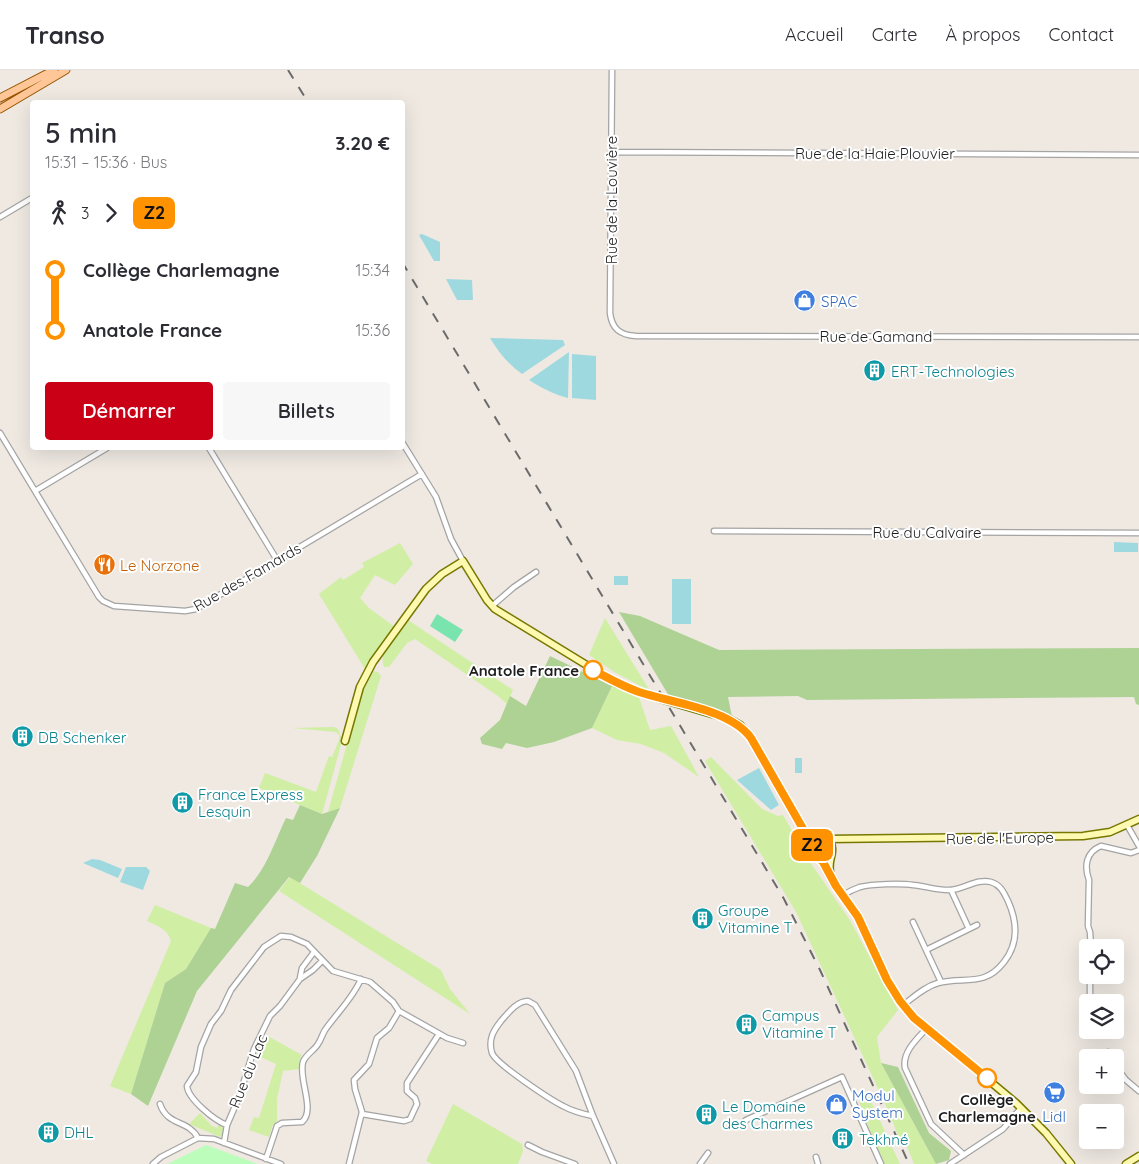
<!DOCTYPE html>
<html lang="fr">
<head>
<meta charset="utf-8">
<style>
  body { margin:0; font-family:Quicksand,sans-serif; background:#f7f7f7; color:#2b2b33; height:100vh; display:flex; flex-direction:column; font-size:19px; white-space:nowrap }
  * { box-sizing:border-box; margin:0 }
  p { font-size:16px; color:#7c7c81 }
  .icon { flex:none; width:28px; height:28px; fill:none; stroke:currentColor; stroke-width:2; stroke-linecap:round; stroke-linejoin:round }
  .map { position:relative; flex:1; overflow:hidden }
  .panel { position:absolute; left:30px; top:30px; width:375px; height:350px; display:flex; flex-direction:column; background:#fff; border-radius:5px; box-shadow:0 5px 20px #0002 }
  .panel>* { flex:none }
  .badge { padding:0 10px; border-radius:8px; font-size:18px; line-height:32px }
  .buttons { position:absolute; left:1079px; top:869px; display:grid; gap:10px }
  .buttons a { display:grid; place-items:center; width:45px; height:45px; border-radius:5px; background:#fff; box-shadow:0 5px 20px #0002; font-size:25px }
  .map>.badge { position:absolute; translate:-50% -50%; box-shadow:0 0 0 2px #fff }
  .legs { display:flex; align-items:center; gap:8px; height:55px; padding:0 15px; font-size:16px }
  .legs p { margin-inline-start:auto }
  .summary { display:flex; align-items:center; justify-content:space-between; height:85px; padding:0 15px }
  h1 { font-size:28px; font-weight:600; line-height:38px }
  .button { display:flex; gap:10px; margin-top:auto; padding:10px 15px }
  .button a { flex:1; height:58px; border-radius:5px; background:#ca0017; color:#fff; font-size:20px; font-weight:600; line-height:58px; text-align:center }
  .button a+a { background:#f7f7f7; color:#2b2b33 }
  ul { padding:0 15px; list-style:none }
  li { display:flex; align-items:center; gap:18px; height:60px; font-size:19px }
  li i { display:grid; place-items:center; width:8px; height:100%; margin:0 6px; background:currentColor }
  li i::after { content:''; width:12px; height:12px; margin:-6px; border:4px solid; border-radius:50%; background:#fff }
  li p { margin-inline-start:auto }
  li:first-child i { background:linear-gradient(#0000 50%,currentColor 0) }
  li:last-child i { background:linear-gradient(currentColor 50%,#0000 0) }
  header { display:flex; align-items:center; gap:30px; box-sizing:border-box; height:70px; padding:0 25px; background:#fff; border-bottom:1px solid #e1e1e2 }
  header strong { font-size:24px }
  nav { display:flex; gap:28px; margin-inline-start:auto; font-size:18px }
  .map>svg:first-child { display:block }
  .grass { fill:#d0eea4 }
  .forest { fill:#add294 }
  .park { fill:#bdfdbb }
  .pitch { fill:#7ae4af }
  .water { fill:#9fd9e0 }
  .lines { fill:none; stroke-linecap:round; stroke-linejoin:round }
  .street-casing { stroke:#a4a4a4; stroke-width:7 }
  .secondary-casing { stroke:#787800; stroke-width:9 }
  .primary-casing { stroke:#965400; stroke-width:9 }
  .street { stroke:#fff; stroke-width:4.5 }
  .secondary { stroke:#fef9b1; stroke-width:6 }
  .primary { stroke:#ffc797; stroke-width:7 }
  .rail { stroke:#6b6b6b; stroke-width:2; stroke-dasharray:10 10; stroke-linecap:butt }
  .line-1-casing { stroke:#fff; stroke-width:11 }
  .line-1 { stroke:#ff9200; stroke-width:8 }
  .stop-1-dot { fill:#fff; stroke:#ff9200; stroke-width:2.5 }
  .labels { text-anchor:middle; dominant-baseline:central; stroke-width:4; stroke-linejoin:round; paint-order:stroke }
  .street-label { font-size:15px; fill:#1d1d1d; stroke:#fff }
  .shop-label { font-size:15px; fill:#366cbe; stroke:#fff; text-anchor:start }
  .culture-label { font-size:15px; fill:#0d838f; stroke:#fff; text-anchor:start }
  .food-label { font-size:15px; fill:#c56008; stroke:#fff; text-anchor:start }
  .stop-label { font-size:15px; font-weight:bold; fill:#1d1d1d; stroke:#fff; text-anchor:end }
</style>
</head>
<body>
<header>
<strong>Transo</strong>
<nav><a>Accueil</a><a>Carte</a><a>À propos</a><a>Contact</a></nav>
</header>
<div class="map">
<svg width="1139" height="1094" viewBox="0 0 1139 1094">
  <rect width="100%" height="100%" fill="#efe9e2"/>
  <path class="grass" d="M 400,473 L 413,494 L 395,515 L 375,505 L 360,528 L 369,538 L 395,557 L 365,599 L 319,524 L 341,507 L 343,510 L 364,497 L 362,493 Z
    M 605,548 L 650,621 L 616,603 L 589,585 Z
    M 408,550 L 513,620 L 507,634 L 498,626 L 415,569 L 407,573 L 389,597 L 384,597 C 377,580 398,562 408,550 Z
    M 373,601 L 378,602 L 381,606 L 340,738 L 328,742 L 361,624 Z
    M 612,616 L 639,627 L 650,660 L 671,656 L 699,707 L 664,683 L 641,674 L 617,670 L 592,658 Z
    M 334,657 L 338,659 L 342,671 L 322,744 L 259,718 L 265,703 L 316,722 L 329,686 L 332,687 L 339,670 L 339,665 L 336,662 L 292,658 Z
    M 711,687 L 762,739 L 778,746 L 783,745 L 810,792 L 851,852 L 898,940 L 877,967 L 881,993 L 936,1094 L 914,1094 L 904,1069 L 900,1071 L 888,1040 L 796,842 L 705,691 Z
    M 290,807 L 441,900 L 450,919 L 470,944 L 279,821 Z
    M 155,835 L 211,858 L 186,899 L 165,913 L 131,1024 L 110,1016 L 171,871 C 168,859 157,856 147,851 Z
    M 266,965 L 302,985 L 299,992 L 299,999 L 283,1001 L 277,1029 L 277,1051 L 272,1057 L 269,1067 L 249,1060 L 254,1047 L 259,1048 L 276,994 L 256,985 Z
    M 869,1027 L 900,1094 L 883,1094 L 859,1032 Z
    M 453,1034 L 522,1074 L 523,1081 L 518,1094 L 432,1094 L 426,1091 Z
    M 200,1043 L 211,1055 L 217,1058 L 219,1054 L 223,1058 L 224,1064 L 220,1067 L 189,1054 Z"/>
  <path class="forest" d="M 619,542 L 640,546 L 719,580 L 1139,578 L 1139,635 L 1136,634 L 1134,627 L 807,630 L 798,626 L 728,627 L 732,647 L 669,626 Z
    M 550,586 L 612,616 L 592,658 L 554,672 L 527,678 L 506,673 L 502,679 L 482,674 L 480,668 L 500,650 L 510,626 L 526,636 Z
    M 300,735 L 322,744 L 340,738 L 317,786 L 300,813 L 289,807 L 197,921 L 148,1036 L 131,1024 L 165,913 L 186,899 L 211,858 L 215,859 L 235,813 L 248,817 C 267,799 275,770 286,748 L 293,750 Z
    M 881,993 L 898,997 L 929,1063 L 951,1081 L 949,1090 L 936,1094 Z"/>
  <path class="park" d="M 206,1075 L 258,1094 L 167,1094 Z"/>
  <path class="pitch" d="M 437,544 L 463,560 L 455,572 L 430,556 Z"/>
  <path class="water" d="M 422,164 L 440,172 L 440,191 L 434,191 L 419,165 Z
    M 446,209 L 472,210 L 473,230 L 457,230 Z
    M 490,268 L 563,270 L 565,275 L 522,304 C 508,294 499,283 490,268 Z
    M 569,282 L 568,328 C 553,324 542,318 529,310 Z
    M 572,284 L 596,286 L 596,330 L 572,328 Z
    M 1114,472 L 1138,473 L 1138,482 L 1114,482 Z
    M 614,506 L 628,506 L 628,515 L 614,515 Z
    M 672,509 L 691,509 L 691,554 L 672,554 Z
    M 795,688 L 802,688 L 802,703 L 795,703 Z
    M 759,698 L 779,735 L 771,740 L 737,710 Z
    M 92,789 L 100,790 L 122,799 L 118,808 L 83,793 Z
    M 126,797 L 146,797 L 150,801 L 143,820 L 120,812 Z"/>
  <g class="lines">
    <defs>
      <path id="street" d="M 612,0 L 610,243 C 612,259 620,265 636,266 L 1139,267
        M 611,82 L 1139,85
        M 0,147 L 32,128
        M 0,363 L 99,527 L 103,531 L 114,536 L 185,541 L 196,539 L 422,404
        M 402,372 L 436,427 L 451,469 L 463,491
        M 209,378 L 277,490
        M 35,421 L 107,378
        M 714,461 L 1139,463
        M 492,536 L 514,517 L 536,502
        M 1127,755 L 1139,776
        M 951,820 L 969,859
        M 843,825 C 848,822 854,819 860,817 C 872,814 901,813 913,815 C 925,816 939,821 951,820 C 964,819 978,808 991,812 C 1001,815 1004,823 1008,831 C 1017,851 1019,873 1004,892 C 984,918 964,906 938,913 C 924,917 914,927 903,935
        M 913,852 L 941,912
        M 1091,878 L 1090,862 L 1088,856 L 1089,810 C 1084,796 1086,782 1101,776 L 1131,783 L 1139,780
        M 926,880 L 977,855
        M 1090,905 L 1090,932
        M 300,908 L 302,898 L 314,882
        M 399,941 L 447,968 L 463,973
        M 927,958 C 917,969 902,982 905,998 L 931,1054 L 964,1085
        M 1108,982 L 1110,988
        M 1115,996 L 1126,1010 L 1139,1021
        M 160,1034 C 167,1056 189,1050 198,1068
        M 362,1044 L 404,1051 L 410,1049 L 417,1034 L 415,1028 L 407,1021 L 407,1013 L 439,964
        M 593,1046 C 583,1044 572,1041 563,1036 C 551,1030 496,994 492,983 C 488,970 493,961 501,951 C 508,943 517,931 528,931 L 535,935 L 576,1001 L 593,1046 L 614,1094
        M 227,1055 C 215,1051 188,1029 187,1016 L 196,1002 L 201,977 L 211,954 L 221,941 L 231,920 L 264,877 L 281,866 L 291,867 L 307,874 L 333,901 L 370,912 L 393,932 L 399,941
        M 741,1055 L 746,1050 L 842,1007 L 881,1094
        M 224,1073 L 227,1055 L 239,1027 L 254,979 L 270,946 L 280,936 L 300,909 L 313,900 L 322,891
        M 528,1075 L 542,1082 L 575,1094
        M 816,1087 L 818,1094
        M 266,1089 L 277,1056 L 282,1053 L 302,1052 C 316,1040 298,1009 303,992 C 306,984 314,981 318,974 C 321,970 322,965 325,960 C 337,943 353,928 361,909
        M 153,1094 L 161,1087 L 198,1068 L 214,1069 L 281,1094
        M 349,1094 L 362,1042 L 355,1019 L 354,1010 L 369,994 L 377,968 L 389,958 L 399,941
        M 700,1094 L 708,1083
        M 950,1094 L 1003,1059 L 1021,1038"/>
      <path id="secondary" d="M 345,671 L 360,617 L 373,592 L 426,519 L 442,504 L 463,491 L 487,530 L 495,539 L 616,613 L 647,625 L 729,649 L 740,655 L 751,668 L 812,774 L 815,783 L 823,792 L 836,816 L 858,847 L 887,911 L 902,933 L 914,948 L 1016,1033 L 1046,1063 L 1071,1094
        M 826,769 L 1083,766 L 1110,762 L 1139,749
        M 813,778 C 815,768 831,764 832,778 C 833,786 828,790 830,802
        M 1126,1094 L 1139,1086"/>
      <path id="primary" d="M 0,28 L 54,0
        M 0,39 L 66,0"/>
    </defs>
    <use href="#street" class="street-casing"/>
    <use href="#secondary" class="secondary-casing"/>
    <use href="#primary" class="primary-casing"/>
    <use href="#street" class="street"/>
    <use href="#secondary" class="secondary"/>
    <use href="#primary" class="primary"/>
    <path class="rail" d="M 288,0 L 308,32
      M 402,192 L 784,829 L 820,900 L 909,1094"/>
  </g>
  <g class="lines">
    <defs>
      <path id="line-1" d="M 593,600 C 608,608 622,616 639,622 C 672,633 730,639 751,668 L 810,771 L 814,784 L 823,792 L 836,816 L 858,847 L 887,910 L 900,931 L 914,948 L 987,1008"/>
    </defs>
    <use href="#line-1" class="line-1-casing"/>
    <use href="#line-1" class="line-1"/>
  </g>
  <defs>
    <symbol id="shop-disc" viewBox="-11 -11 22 22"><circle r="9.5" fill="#3f7fe0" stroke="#fff"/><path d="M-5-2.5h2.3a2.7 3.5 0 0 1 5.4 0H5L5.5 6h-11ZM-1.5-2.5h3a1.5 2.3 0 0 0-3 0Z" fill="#fff"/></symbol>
    <symbol id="building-disc" viewBox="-11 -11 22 22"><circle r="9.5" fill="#0f9aa8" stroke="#fff"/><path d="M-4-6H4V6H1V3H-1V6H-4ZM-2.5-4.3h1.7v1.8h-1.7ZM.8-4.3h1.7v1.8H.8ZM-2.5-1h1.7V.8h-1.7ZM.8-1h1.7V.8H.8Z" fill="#fff"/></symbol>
    <symbol id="restaurant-disc" viewBox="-11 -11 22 22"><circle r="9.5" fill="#e8710a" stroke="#fff"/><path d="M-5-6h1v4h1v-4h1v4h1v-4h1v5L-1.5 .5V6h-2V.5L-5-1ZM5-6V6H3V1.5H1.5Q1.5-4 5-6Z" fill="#fff"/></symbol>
    <symbol id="supermarket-disc" viewBox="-11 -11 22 22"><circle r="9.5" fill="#3f7fe0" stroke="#fff"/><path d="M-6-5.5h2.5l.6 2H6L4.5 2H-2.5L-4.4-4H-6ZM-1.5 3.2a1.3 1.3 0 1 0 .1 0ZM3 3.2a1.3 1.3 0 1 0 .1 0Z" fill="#fff"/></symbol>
  </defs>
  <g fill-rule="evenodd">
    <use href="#shop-disc" x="792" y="218" width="25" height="25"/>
    <use href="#building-disc" x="862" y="288" width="25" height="25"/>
    <use href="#restaurant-disc" x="92" y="482" width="25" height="25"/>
    <use href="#building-disc" x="10" y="654" width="25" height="25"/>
    <use href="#building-disc" x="170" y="720" width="25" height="25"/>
    <use href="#building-disc" x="690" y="836" width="25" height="25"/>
    <use href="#building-disc" x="734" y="942" width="25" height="25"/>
    <use href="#supermarket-disc" x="1042" y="1010" width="25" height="25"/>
    <use href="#shop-disc" x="824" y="1022" width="25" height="25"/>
    <use href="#building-disc" x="694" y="1032" width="25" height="25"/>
    <use href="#building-disc" x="36" y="1050" width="25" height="25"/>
    <use href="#building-disc" x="830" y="1056" width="25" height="25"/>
  </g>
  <g class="stop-1-dot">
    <circle cx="593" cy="600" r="9"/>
    <circle cx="987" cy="1008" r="9"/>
  </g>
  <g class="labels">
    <g class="street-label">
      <text x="875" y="83">Rue de la Haie Plouvier</text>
      <text transform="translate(611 130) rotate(-90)">Rue de la Louvière</text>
      <text x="876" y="266">Rue de Gamand</text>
      <text x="927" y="462">Rue du Calvaire</text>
      <text transform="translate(247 507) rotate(-30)">Rue des Famards</text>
      <text transform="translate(1000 768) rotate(-1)">Rue de l'Europe</text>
      <text transform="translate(248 1001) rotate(-68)">Rue du Lac</text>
    </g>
    <g class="shop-label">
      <text x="821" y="231">SPAC</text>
      <text x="852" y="1025">Modul<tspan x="852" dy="17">System</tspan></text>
      <text x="1054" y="1046" text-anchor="middle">Lidl</text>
    </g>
    <g class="culture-label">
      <text x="891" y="301">ERT-Technologies</text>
      <text x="38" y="667">DB Schenker</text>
      <text x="198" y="724">France Express<tspan x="198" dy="17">Lesquin</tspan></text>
      <text x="718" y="840">Groupe<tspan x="718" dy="17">Vitamine T</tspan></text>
      <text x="762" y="945">Campus<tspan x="762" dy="17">Vitamine T</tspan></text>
      <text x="722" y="1036">Le Domaine<tspan x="722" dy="17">des Charmes</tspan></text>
      <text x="64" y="1062">DHL</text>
      <text x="859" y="1069">Tekhné</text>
    </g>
    <g class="food-label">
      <text x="120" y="495">Le Norzone</text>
    </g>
    <g class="stop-label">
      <text x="579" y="600">Anatole France</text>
      <text x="987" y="1029" text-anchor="middle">Collège<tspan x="987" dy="17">Charlemagne</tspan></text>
    </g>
  </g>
</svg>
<div class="buttons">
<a><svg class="icon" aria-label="locate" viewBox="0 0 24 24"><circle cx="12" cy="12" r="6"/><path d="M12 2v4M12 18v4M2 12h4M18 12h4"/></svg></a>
<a><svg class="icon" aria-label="layers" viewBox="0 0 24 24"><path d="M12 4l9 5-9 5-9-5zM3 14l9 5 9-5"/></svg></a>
<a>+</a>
<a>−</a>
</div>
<b class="badge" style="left:812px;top:775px;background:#ff9200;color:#111">Z2</b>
<section class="panel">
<div class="summary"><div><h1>5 min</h1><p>15:31 – 15:36 · Bus</p></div><b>3.20 €</b></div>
<div class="legs"><svg class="icon" aria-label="walk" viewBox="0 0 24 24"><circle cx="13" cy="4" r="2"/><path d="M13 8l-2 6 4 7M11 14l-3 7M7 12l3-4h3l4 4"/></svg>3<svg class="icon" aria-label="forward" viewBox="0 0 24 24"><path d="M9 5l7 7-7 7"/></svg><b class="badge" style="background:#ff9200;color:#111">Z2</b></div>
<ul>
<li><i style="color:#ff9200"></i><b>Collège Charlemagne</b><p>15:34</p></li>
<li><i style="color:#ff9200"></i><b>Anatole France</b><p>15:36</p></li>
</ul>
<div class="button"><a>Démarrer</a><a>Billets</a></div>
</section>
</div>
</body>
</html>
